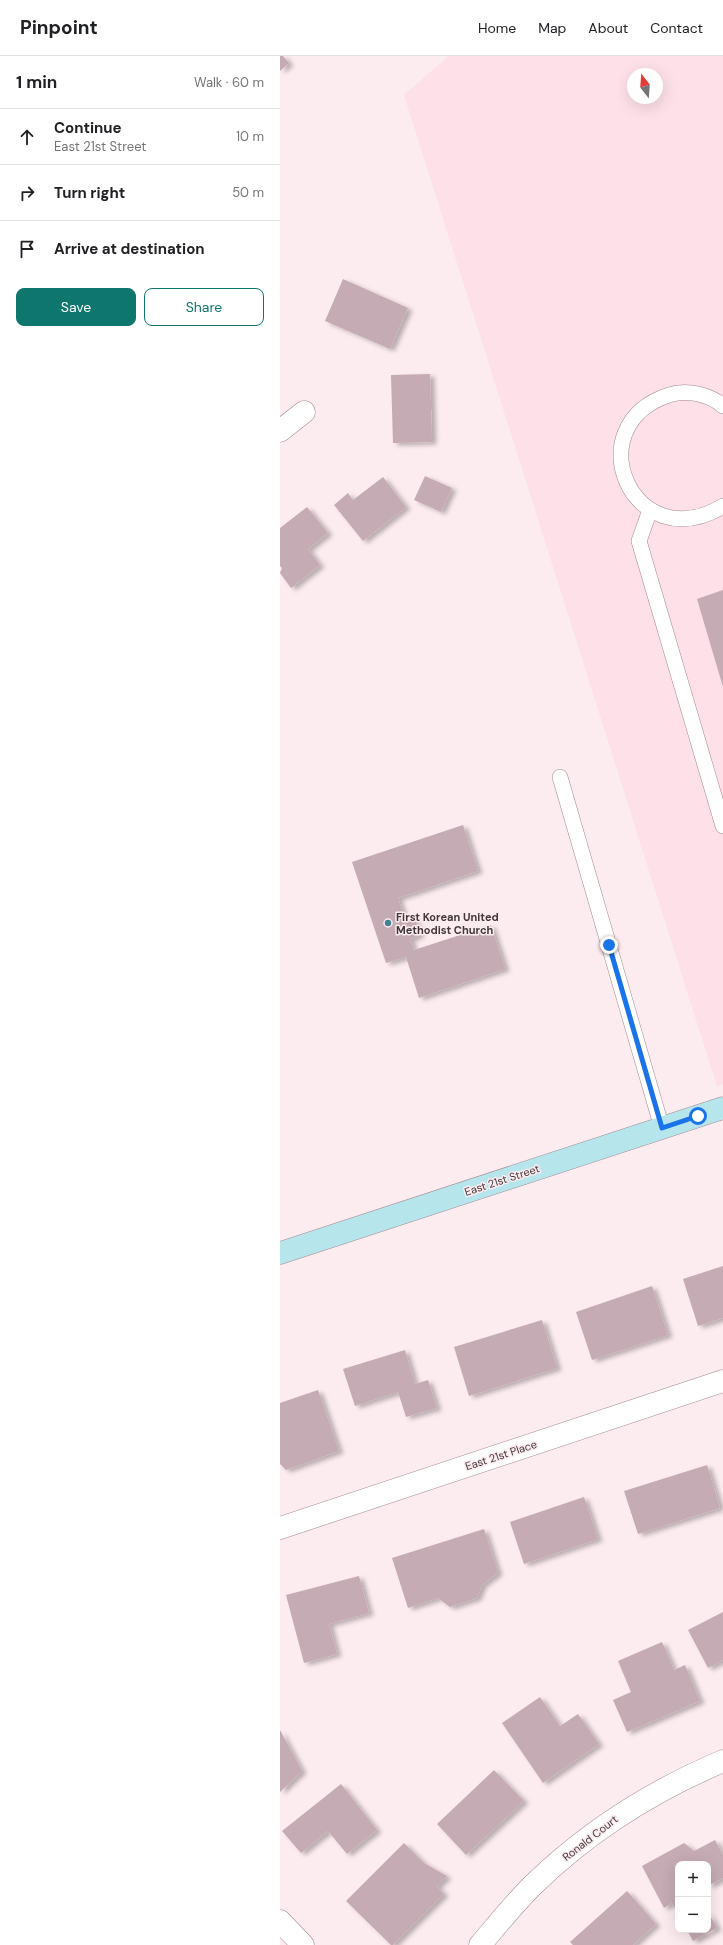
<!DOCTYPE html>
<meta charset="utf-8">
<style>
:root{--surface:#fff;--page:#f6f6f6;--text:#202124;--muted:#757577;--line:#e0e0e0;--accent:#0f766e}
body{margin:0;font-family:"DM Sans",sans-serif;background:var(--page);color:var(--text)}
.controls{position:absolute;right:12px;bottom:12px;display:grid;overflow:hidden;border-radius:8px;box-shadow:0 4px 16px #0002}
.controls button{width:36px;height:36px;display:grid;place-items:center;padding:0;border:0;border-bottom:1px solid var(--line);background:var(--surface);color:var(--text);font:20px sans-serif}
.compass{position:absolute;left:347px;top:12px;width:36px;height:36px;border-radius:50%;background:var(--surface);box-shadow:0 4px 16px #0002;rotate:343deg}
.stop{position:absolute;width:12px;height:12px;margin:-9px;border:3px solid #1a73e8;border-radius:50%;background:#fff}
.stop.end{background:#1a73e8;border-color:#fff;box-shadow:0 1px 4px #0008}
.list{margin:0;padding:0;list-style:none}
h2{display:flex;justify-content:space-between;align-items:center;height:52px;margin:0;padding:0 16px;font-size:17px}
h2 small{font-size:13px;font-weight:400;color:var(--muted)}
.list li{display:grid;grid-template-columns:26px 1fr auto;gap:12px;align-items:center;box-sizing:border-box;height:56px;padding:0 16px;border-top:1px solid var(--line)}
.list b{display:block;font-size:15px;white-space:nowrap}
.list p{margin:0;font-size:13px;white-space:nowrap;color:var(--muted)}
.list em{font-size:13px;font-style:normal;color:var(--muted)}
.actions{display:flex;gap:8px;padding:12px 16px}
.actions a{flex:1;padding:9px 0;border:1px solid var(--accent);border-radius:8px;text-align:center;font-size:14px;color:var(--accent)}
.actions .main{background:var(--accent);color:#fff}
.icon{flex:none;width:22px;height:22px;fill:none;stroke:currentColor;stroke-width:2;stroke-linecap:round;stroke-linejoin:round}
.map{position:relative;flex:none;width:443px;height:1889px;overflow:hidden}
header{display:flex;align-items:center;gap:24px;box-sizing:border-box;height:56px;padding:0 20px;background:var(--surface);border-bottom:1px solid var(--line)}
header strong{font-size:19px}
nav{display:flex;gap:22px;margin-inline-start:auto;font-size:14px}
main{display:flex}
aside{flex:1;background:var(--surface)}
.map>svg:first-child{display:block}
.built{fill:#fde0e8;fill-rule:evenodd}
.building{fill:#c5abb3;filter:url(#shadow)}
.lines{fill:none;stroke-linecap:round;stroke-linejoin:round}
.service-casing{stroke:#a28990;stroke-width:16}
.minor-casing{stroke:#a28990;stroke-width:23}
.secondary-casing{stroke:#a28990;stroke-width:23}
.service{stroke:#fff;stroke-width:15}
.minor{stroke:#fff;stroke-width:22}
.secondary{stroke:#b7e5ec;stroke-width:22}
.route{stroke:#1a73e8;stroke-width:5}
.poi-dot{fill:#408492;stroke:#fcebef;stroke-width:1.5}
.labels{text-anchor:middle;stroke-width:3;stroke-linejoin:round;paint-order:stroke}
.poi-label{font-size:11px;font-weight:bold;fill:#41373a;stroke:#fcebef;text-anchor:start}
.street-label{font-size:11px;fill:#41373a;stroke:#fcebef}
</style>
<header>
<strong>Pinpoint</strong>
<nav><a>Home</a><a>Map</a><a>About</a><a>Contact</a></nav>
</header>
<main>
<aside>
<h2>1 min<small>Walk · 60 m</small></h2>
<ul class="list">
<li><svg class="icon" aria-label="ahead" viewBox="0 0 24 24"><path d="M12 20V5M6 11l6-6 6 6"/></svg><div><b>Continue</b><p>East 21st Street</p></div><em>10 m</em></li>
<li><svg class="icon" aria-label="right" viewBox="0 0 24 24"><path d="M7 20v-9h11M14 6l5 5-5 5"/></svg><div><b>Turn right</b></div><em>50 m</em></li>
<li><svg class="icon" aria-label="arrive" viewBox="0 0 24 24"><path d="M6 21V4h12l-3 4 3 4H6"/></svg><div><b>Arrive at destination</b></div></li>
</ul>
<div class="actions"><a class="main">Save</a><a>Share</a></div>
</aside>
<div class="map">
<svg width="443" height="1889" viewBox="0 0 443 1889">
<defs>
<filter id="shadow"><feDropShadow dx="4.5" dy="2.5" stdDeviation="2" flood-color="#0004"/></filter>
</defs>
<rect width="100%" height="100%" fill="#fcebef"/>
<!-- built -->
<path class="built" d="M169,0H443V1028L437,1030L124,39ZM353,18H377V42H353Z"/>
<!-- building -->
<path class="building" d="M0,0H3L9,7L0,15Z
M63,223L128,252L110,293L45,265Z
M150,318L152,386L113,387L111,319Z
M145,420L172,432L161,456L134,444Z
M103,421L126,451L83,485L54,449L68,437L73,444Z
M27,451L48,477L28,493L40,509L11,532L0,517L2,512L0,510V472Z
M443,534V631L417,543Z
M183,769L198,815L118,842L125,864L134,861L140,879L130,883L134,894L211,869L225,913L139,942L126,901L106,907L72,806Z
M443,1210V1262L418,1270L403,1223Z
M372,1230L388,1279L312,1304L296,1256Z
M262,1264L277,1312L189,1340L174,1291Z
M125,1294L135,1328L148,1324L157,1352L126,1361L118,1336L75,1350L63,1313Z
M38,1334L59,1395L6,1414L0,1408V1347Z
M427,1409L440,1452L358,1478L344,1435Z
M304,1441L318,1483L244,1508L230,1466Z
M204,1473L218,1517L202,1529L197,1542L170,1551L158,1542L128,1552L112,1502Z
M79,1520L89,1557L49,1568L57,1598L24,1607L6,1539Z
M443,1556V1604L428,1612L408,1574Z
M382,1586L394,1614L405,1609L420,1645L347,1676L333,1644L351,1636L338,1605Z
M260,1641L280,1670L298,1658L319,1688L263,1727L222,1667Z
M0,1674L22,1715L0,1736Z
M214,1714L244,1745L186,1799L157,1768Z
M61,1728L97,1774L67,1798L48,1775L21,1797L2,1775Z
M435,1784L443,1799V1822L428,1830V1808H398V1857L392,1847L384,1852L362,1810L404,1787L414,1795Z
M124,1787L144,1807L167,1820L157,1830L164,1838L113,1889H111L66,1845Z
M347,1835L376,1868L353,1889H293L290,1886Z
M428,1856L437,1872L413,1885L407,1874H428Z"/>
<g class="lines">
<!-- service casing -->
<g class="service-casing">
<path id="service" d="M443,350C429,338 406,333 389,339C295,370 353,504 443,450
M370,454L359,485L443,770
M280,721L382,1072"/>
</g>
<!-- minor casing -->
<g class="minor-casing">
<path id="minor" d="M0,375L24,356
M0,1472L443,1325
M0,1865L23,1889
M200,1889C217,1869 233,1849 252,1830C307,1776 372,1735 443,1705"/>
</g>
<!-- secondary casing -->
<g class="secondary-casing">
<path id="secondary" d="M0,1197L443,1052"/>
</g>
<!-- service -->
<use href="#service" class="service"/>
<!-- minor -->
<use href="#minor" class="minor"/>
<!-- secondary -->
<use href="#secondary" class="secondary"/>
</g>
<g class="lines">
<!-- route -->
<path class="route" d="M329,889L382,1072L418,1060"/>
</g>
<!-- markers -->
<circle class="poi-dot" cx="108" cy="867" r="4"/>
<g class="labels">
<!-- poi labels -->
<g class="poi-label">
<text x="116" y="865">First Korean United<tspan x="116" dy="13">Methodist Church</tspan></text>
</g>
<!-- street labels -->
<g class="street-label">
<text transform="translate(222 1124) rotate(-18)" y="4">East 21st Street</text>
<text transform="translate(221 1399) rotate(-18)" y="4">East 21st Place</text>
<text transform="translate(310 1782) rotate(-38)" y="4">Ronald Court</text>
</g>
</g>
</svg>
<div class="controls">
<button>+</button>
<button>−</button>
</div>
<svg class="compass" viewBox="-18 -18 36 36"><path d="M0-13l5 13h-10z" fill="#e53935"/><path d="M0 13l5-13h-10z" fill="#757577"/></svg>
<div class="stop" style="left:418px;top:1060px"></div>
<div class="stop end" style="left:329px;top:889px"></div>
</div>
</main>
